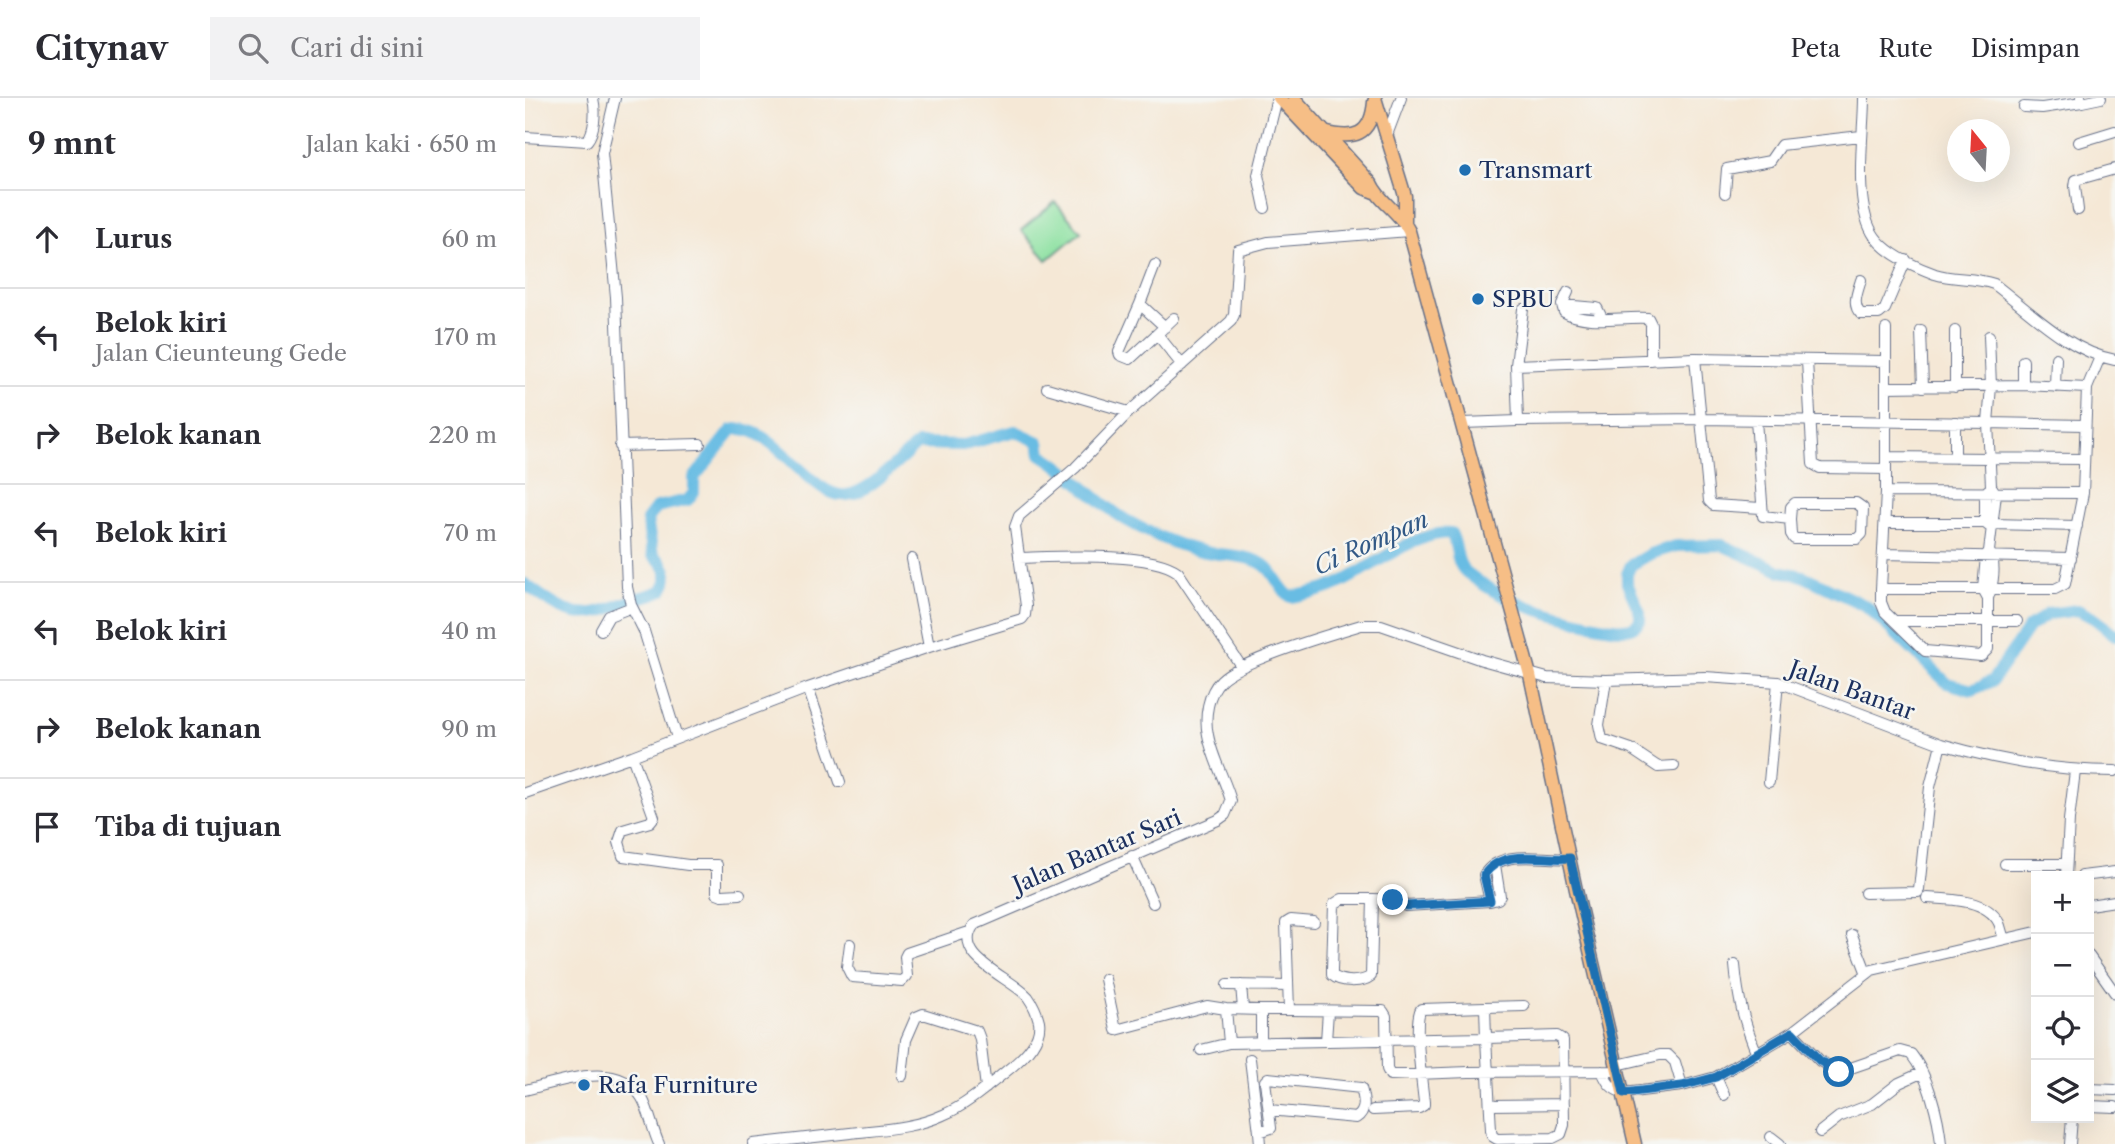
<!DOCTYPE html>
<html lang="id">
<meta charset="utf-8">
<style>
:root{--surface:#fff;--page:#f2f2f3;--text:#2b2b33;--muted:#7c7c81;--line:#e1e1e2}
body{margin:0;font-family:"Libre Caslon Text",serif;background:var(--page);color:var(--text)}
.controls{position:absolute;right:21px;bottom:21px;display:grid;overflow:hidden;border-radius:0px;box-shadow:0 7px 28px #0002}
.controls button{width:63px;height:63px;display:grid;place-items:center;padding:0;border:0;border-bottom:2px solid var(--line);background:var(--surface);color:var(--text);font:35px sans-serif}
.compass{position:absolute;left:1422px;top:21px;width:63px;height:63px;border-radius:50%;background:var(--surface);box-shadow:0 7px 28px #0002;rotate:342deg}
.stop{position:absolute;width:21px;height:21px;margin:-16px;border:5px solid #1f6fb2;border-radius:50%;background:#fff}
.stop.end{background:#1f6fb2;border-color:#fff;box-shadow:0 2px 7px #0008}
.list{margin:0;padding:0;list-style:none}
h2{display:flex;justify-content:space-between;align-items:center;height:91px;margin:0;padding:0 28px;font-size:30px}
h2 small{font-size:23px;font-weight:400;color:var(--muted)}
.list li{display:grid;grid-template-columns:46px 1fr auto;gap:21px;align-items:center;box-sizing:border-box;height:98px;padding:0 28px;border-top:2px solid var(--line)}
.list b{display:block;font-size:26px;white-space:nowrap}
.list p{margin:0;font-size:23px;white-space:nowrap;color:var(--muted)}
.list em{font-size:23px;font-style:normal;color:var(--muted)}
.icon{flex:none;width:38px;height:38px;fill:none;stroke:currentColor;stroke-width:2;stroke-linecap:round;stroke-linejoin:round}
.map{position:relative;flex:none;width:1590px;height:1046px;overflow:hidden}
header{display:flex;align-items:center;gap:42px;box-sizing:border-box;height:98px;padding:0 35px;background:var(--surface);border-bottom:2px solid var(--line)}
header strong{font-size:33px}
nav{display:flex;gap:38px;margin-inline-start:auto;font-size:24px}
.search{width:490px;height:63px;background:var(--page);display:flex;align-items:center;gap:18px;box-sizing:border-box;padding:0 24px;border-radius:0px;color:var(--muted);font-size:26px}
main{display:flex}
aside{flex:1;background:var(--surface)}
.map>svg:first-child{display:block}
.green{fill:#8ee1a2;stroke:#548880;stroke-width:2}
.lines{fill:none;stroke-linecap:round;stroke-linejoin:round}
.river{stroke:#67bce3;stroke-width:12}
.minor-casing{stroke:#677088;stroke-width:12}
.major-casing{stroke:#677088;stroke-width:15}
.minor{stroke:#fff;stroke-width:10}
.major{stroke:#f6be86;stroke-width:12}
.route{stroke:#1f6fb2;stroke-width:9}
.poi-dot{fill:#1f6fb2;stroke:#f6f6f2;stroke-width:2.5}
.labels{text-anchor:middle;stroke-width:5;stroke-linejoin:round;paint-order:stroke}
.poi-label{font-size:23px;fill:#1b2f5e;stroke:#f6f6f2;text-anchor:start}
.street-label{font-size:23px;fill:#1b2f5e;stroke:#f6f6f2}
.water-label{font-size:24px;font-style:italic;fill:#325986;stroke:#f6f6f2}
</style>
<header>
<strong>Citynav</strong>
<div class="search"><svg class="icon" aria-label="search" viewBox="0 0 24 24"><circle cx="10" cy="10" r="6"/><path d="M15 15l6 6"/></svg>Cari di sini</div>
<nav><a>Peta</a><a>Rute</a><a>Disimpan</a></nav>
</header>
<main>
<aside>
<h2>9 mnt<small>Jalan kaki · 650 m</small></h2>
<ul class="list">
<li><svg class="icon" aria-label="ahead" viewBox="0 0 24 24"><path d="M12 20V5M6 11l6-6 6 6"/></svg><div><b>Lurus</b></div><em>60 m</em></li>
<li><svg class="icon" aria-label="left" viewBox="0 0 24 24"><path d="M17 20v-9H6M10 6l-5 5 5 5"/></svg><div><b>Belok kiri</b><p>Jalan Cieunteung Gede</p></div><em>170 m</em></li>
<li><svg class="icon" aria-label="right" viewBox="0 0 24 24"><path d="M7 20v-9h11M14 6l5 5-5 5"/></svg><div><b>Belok kanan</b></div><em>220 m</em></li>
<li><svg class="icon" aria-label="left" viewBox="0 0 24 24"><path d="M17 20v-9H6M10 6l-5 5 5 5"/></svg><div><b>Belok kiri</b></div><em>70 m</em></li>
<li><svg class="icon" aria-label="left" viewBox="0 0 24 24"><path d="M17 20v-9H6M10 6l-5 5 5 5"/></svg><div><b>Belok kiri</b></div><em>40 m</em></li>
<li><svg class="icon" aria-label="right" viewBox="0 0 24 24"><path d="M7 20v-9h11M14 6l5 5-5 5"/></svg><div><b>Belok kanan</b></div><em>90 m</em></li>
<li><svg class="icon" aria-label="arrive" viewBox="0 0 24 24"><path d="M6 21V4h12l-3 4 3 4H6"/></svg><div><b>Tiba di tujuan</b></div></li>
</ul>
</aside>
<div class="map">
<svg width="1590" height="1046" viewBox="0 0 1590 1046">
<rect width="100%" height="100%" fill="#f6f6f2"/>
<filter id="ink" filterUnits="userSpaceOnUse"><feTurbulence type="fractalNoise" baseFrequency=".0143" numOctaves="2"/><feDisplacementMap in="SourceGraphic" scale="14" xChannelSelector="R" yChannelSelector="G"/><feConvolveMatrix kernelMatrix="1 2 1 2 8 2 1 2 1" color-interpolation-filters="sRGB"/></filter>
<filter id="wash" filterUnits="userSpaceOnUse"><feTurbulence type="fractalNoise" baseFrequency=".00686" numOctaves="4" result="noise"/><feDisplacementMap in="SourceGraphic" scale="28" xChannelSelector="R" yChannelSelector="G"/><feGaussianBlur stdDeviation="1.57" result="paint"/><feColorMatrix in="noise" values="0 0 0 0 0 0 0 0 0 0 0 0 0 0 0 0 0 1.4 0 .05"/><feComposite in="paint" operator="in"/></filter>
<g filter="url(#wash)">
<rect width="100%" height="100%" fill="#f5e8d6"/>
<!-- green -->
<path class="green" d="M530,104L556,134L522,162L496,132Z"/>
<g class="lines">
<!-- river -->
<path class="river" d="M0,486C44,519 54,524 105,503C116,498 127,498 137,492L141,484V473L137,465L128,457L122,422L132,409L163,402L169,394V380L207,332C246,321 287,403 322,397C345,394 375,361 393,346L439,347L490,333L514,344L516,356C547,374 570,403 601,422C626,436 653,449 681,454C699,458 716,456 734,464C750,471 752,490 766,499C782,496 798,493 813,486C847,470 888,434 926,435C933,447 930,465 941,474C957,487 978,499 997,506C1016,514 1090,535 1106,530C1108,529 1113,525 1115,523V515L1102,485V476L1106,467L1125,456L1151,448L1197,447L1255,473L1278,478L1341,508L1422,585L1447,592L1467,583L1504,529L1523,516L1553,512L1570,521L1590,537"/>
</g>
</g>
<g filter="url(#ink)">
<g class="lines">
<!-- minor casing -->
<g class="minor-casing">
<path id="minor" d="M90,0L77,55L91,199L102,489L106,507L119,533L152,640
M1339,0C1339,38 1327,107 1350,139C1362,156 1391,169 1410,176C1429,182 1449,179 1469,186C1506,214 1543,253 1590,262
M1556,0L1557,4L1576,0
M1499,9L1517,10L1557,4
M862,37L876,0
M0,39L62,43C70,33 71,13 68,0
M1554,44L1590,33
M1200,95L1202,71L1245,63L1256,47L1336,38
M740,110L733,77L752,0
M1553,112L1550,88L1551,82L1590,71
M630,167L615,206L640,229
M1336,182C1333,193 1326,207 1336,216H1354L1360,211L1381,162
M1043,194L1037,207L1039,214C1062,227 1097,218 1123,220L1126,226V262
M615,206L594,254L595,257L605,261L632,236
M1037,207L1072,210L1077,220
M998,211L991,267L993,323L1176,321L1463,325L1466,288L1464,238
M649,220L632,236L657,267
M1396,233L1398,289
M1430,233V289
M1170,260L1361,263
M1282,263L1288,366L1295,370L1361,371
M1498,263V287
M991,267L1170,260L1184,403L1188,407L1236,410
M1361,289L1498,287L1562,290
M1530,289L1531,260
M522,290L604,314
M1231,322L1238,418L1265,421L1266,436L1269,441H1332L1337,436L1338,410L1331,405H1270L1266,409L1265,421
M938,325L993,323
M95,348L175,346
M1361,359L1559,361
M1430,360V324
M1463,392L1460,395V425L1465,429
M1361,394V231
M1558,395L1361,394L1356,491H1530L1540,486L1558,395L1562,290L1575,259
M1360,425H1460
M1469,426L1552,428
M1359,456L1546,460
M494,460C530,459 626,453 653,474L716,568
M387,461L404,549
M1356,491V504L1360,514L1400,553L1456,558L1463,551V500L1458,491L1461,458L1464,453
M1463,500C1468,487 1472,465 1464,453L1471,396L1466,388L1463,325L1559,327
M1370,523H1492
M76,532L84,518L107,509
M1081,582L1074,627L1077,641L1106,651L1133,669L1149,668
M283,590L315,684
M107,658L129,719L125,724L98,732L94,744L98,758L163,767H192V795L197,797L215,796
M1244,684L1253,584
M0,695L107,658L283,590L404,549L497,521L500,517L501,508L490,429L494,418L550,370L604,314L706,223L709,217L713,152L743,144L884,133
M607,758L628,805
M1480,766H1541
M1541,778L1544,722L1550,673
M1557,778L1590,774
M1340,795L1393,794L1394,791L1405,689L1416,646
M1402,800C1425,801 1462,801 1474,825C1476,830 1477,836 1479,841
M848,801H817L809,806L807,872V877C816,885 837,885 846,878L848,801L871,802L881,808L965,803L959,777C977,749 1017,763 1045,760
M965,803L973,801L975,798L970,767
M1564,807L1590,803
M789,824L766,822L761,825L764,912L858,913L861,918L862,971L865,977L944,974L1093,973
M1327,837L1342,876
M325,846L322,869L327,879L377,883L382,878L380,859L382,855L444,834
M1564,858L1590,895
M1210,867C1213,902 1219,924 1232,956
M580,881L591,932L682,908L701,911L736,912
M702,887L763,888
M716,887L718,911
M960,909L999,908
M701,911L704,945L961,940L966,1032L967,1038L972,1041L1028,1040L1036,1036L1039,1027L1038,942L1032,938L961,940L960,909L896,911C888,924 897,985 899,1004V1007L894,1010L848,1012
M1267,934L1295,963L1314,974L1375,953L1386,956C1403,977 1414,1020 1416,1046
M736,943V912H764
M801,943L803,913
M676,952L704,945
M725,961L734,1034
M1092,967L1135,957H1143L1150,964L1157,988
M1077,973C1082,985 1086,991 1099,995L1157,988L1191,979L1267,934L1347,872L1511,834
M377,978L381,942L391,919L398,916L452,933L455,941L461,990
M1191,979L1199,997
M1564,991L1590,992
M0,992C35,984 93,960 117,1000C125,1014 127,1031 134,1046
M965,1007L1039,1006
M1564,1008L1590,1009
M1295,1034L1314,1019L1347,1006L1374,985L1396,975
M1246,1039L1255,1046
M228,1046C263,1042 299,1038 334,1034C363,1031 392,1029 418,1017C442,1007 464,987 484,971C498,960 517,942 514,923C512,915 508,906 503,899C486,879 425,859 449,827L693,722L700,717L706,703C700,681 687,660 683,637C679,619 683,595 696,582C716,562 806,536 836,527H856L957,562L1022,580L1081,582L1180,579L1253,584L1416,646C1472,662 1532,673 1590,673
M735,1046L734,1034L746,1030L740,983L743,980L836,990C839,1001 842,1013 831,1020L744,1012
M1545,1046L1547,1020"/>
</g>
<!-- major casing -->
<g class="major-casing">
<path id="major" d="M754,0L839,90L849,94
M769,0L846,85C854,104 875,114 884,133L1005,577L1051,792L1110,1046
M850,0L880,98V124
M799,34C829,42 846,38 849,4"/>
</g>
<!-- minor -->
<use href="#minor" class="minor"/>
<!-- major -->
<use href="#major" class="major"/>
</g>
</g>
<g class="lines" filter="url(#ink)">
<!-- route -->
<path class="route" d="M868,802L881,808L965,803L959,777C978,749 1017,763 1045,760L1099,995L1157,988L1191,979L1267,934L1295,963L1314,974"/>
</g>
<!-- markers -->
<g class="poi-dot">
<circle cx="940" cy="72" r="7"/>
<circle cx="953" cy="201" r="7"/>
<circle cx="59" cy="987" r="7"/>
</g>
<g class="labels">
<!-- poi labels -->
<g class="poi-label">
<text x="954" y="80">Transmart</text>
<text x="967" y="209">SPBU</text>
<text x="73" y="995">Rafa Furniture</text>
</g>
<!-- street labels -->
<g class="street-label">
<text transform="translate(1327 592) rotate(20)" y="8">Jalan Bantar</text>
<text transform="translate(572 753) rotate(-23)" y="8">Jalan Bantar Sari</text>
</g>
<!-- water labels -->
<g class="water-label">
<text transform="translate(846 445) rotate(-24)" y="8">Ci Rompan</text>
</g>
</g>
</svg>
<div class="controls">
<button>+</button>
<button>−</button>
<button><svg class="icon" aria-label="locate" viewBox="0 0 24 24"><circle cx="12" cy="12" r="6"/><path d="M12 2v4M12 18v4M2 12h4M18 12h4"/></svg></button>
<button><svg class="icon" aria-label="layers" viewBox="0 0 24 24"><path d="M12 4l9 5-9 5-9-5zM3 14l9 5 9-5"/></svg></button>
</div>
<svg class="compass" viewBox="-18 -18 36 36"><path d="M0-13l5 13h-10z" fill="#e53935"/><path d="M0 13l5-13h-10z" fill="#7c7c81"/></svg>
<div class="stop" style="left:1314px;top:974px"></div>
<div class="stop end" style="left:868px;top:802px"></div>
</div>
</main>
